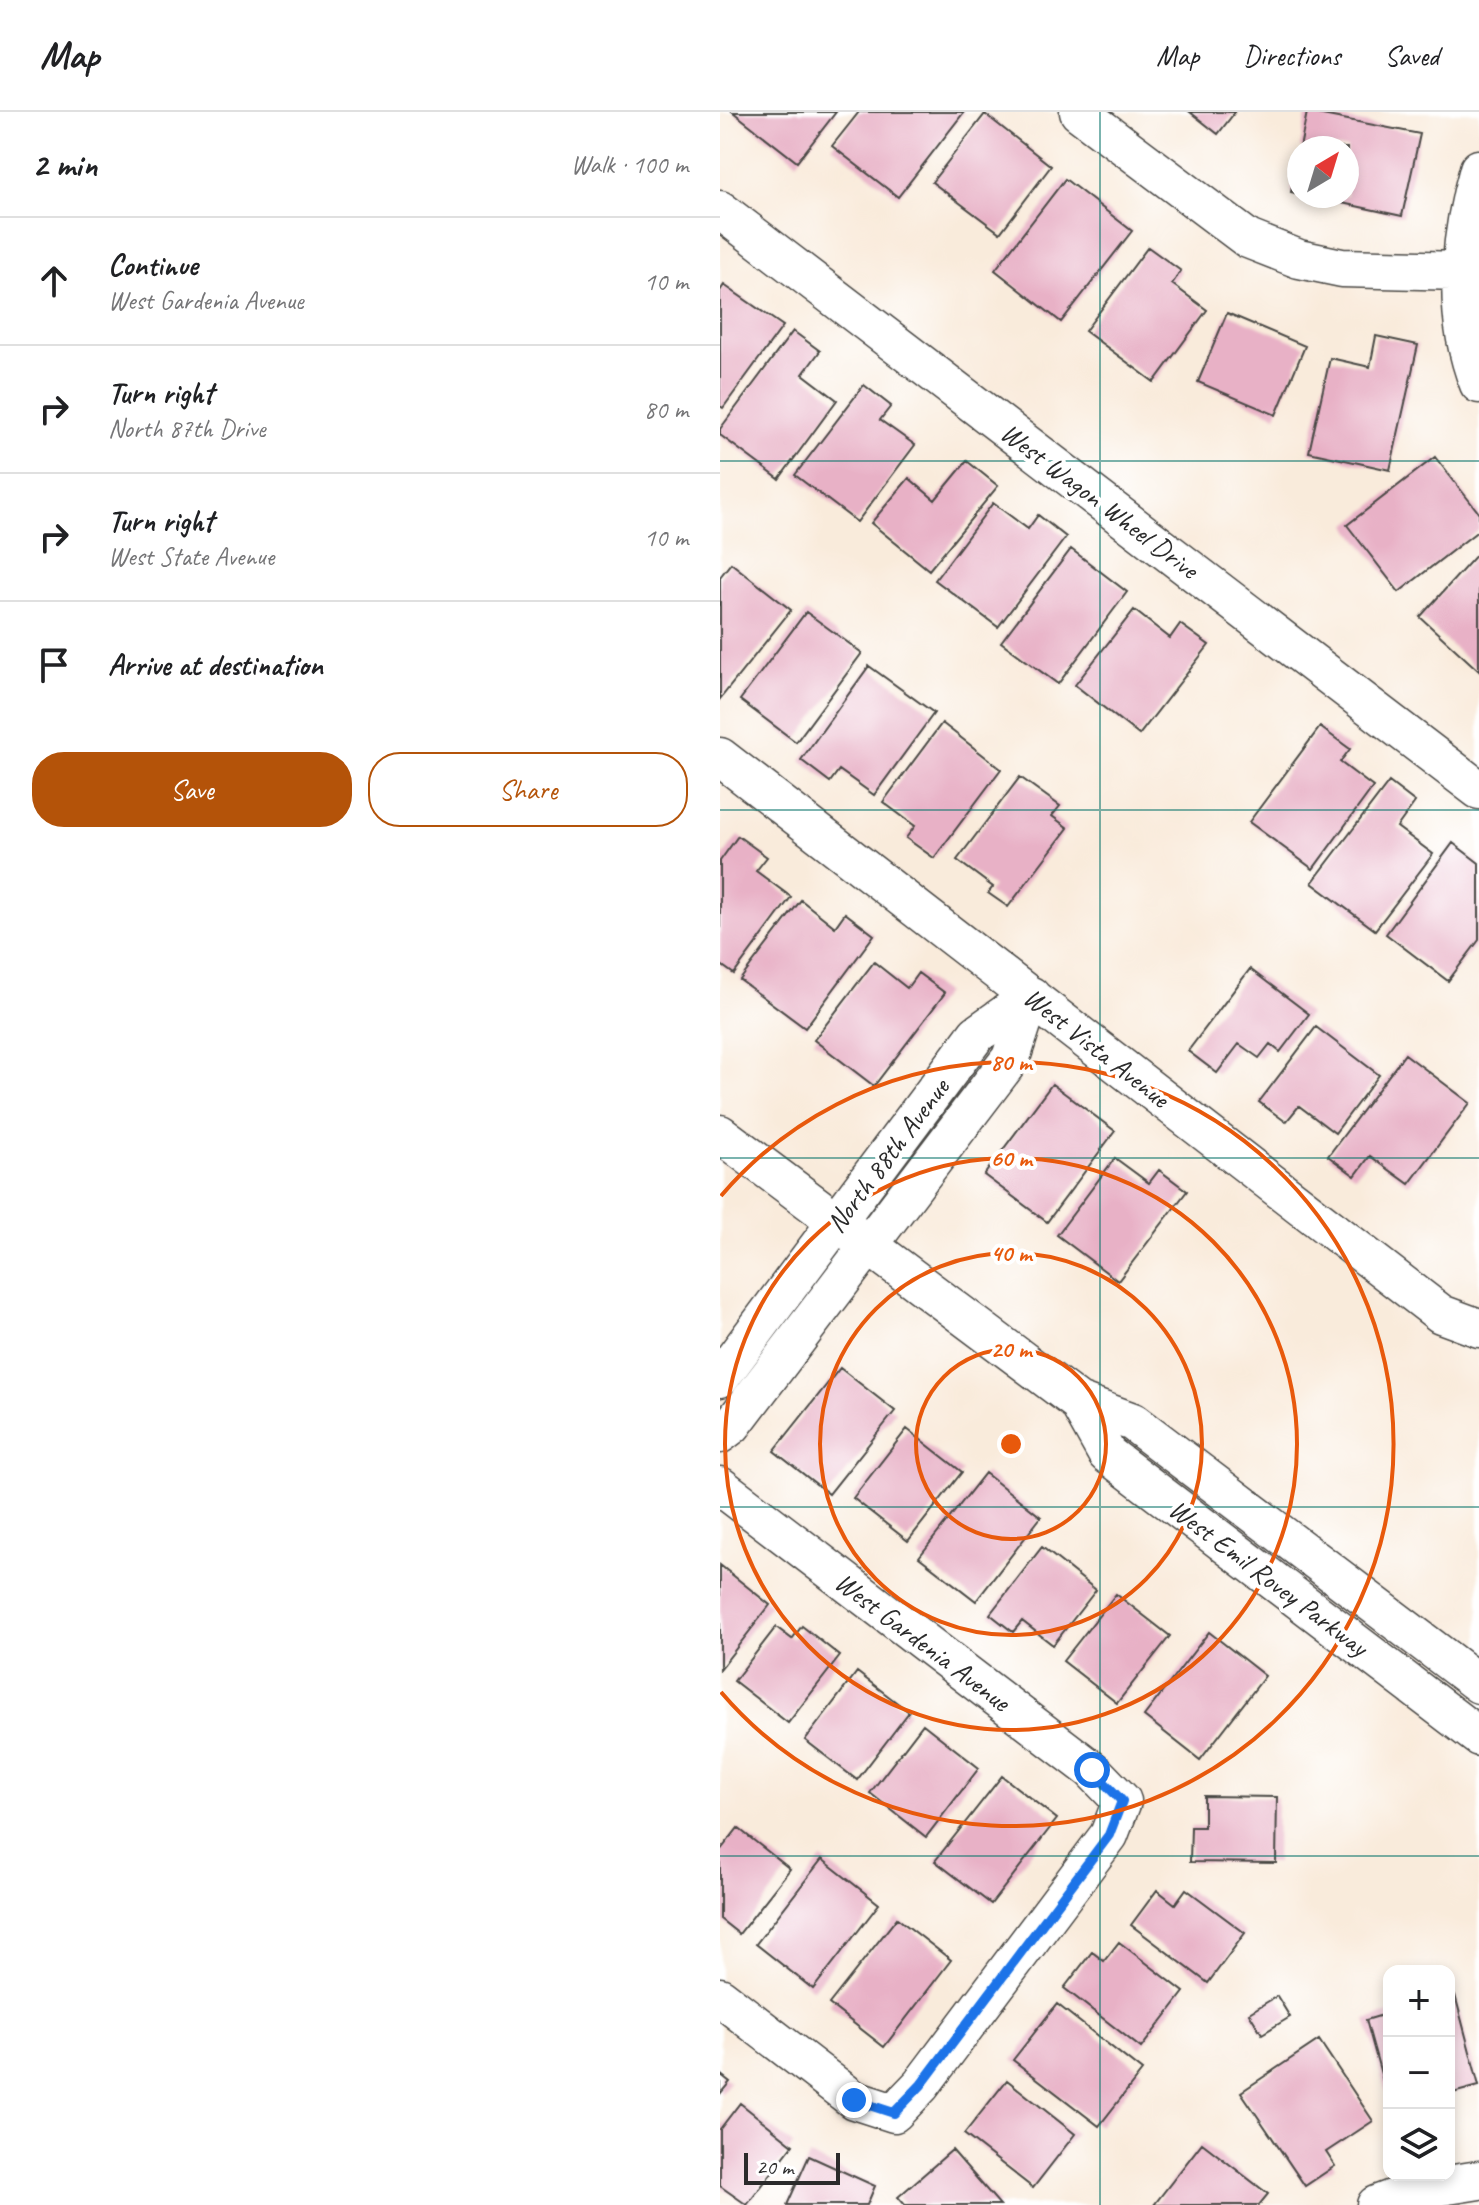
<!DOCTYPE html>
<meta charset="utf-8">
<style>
:root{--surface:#fff;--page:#f6f6f6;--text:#202124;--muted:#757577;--line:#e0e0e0;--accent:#b45309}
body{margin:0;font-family:Caveat,sans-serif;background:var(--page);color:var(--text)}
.controls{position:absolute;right:24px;bottom:24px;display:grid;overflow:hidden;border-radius:16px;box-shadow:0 4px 12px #0003}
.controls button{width:72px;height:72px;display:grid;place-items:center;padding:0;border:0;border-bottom:2px solid var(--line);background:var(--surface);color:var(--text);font:40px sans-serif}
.compass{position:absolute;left:567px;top:24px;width:72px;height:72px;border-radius:50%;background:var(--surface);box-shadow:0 4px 12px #0003;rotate:38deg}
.scale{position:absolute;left:24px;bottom:20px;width:96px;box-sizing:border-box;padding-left:8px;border:4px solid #2b2b2b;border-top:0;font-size:22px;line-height:28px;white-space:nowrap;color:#2b2b2b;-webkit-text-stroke:6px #fff;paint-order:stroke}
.stop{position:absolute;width:24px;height:24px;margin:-18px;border:6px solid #1a73e8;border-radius:50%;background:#fff}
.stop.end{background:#1a73e8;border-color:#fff;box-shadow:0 2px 8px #0008}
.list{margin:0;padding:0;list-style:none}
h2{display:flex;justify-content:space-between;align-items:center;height:104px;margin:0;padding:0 32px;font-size:34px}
h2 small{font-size:26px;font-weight:400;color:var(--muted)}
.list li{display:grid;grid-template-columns:52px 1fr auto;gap:24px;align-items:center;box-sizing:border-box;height:128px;padding:0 32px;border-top:2px solid var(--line)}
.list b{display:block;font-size:30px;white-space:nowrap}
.list p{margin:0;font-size:26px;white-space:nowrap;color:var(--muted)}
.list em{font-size:26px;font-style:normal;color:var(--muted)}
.actions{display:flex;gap:16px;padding:24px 32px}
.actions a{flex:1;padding:18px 0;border:2px solid var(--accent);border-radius:32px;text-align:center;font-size:28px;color:var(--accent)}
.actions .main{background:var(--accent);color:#fff}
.icon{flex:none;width:44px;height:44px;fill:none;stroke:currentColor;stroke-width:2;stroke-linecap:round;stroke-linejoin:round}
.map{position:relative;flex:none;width:759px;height:2093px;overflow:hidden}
header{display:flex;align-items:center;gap:48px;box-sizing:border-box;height:112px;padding:0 40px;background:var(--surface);border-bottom:2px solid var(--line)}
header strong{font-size:38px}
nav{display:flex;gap:44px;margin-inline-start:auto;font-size:28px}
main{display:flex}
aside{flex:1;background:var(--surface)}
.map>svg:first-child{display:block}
.building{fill:#e8b1c6}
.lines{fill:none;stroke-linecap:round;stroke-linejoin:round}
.minor-casing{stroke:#4a4845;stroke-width:41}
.minor{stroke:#fff;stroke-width:38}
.route{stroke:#1a73e8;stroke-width:10}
.grid{fill:none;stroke:#0f766e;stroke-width:2;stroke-opacity:0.55}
.ring{fill:none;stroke:#e8590c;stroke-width:4}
.labels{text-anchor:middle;stroke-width:8;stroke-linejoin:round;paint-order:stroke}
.street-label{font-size:28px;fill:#2b2b2b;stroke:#fff}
.centre{fill:#e8590c;stroke:#fff;stroke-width:4}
.ring-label{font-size:24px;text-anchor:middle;font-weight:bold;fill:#e8590c;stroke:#fff;stroke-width:8;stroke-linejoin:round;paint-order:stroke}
</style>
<header>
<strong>Map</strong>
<nav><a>Map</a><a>Directions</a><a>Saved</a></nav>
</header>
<main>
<aside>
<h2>2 min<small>Walk · 100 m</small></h2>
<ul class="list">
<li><svg class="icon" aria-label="ahead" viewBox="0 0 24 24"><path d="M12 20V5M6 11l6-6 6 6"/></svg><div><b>Continue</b><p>West Gardenia Avenue</p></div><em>10 m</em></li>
<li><svg class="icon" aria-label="right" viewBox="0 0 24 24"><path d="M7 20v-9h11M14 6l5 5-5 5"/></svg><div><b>Turn right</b><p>North 87th Drive</p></div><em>80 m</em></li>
<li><svg class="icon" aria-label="right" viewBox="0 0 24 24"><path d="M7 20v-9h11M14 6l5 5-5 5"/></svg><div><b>Turn right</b><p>West State Avenue</p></div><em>10 m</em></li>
<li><svg class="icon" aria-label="arrive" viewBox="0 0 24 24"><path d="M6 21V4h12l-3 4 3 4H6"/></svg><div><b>Arrive at destination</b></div></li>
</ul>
<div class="actions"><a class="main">Save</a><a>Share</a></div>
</aside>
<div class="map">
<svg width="759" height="2093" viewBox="0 0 759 2093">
<rect width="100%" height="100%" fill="#fff"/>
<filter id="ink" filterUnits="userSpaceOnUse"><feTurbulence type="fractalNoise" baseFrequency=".0125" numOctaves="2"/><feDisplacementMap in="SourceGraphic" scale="16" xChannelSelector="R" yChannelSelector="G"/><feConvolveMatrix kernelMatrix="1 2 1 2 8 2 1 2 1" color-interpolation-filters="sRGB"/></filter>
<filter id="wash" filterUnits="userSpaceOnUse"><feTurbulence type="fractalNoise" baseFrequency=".006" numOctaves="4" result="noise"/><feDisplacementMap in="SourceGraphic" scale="32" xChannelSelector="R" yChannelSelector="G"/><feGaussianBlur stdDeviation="1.8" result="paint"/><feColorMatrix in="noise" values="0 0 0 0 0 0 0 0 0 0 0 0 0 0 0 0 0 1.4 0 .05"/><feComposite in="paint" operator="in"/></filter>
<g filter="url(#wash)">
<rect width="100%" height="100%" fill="#f9ebdb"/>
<g id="blocks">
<!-- building -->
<path class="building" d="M13,0H116L77,50Z
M139,0H244L178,85L112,34Z
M470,0H515L498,22Z
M587,0L700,22L682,104L594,85L627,84V36H580Z
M265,2L331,54L280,121L212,70Z
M578,47H579V82L571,80Z
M345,67L412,119L341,210L275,158Z
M428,135L461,159L452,172L487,198L434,270L365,219Z
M4,173L63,214L3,296L0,294V179Z
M507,201L585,234L556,303L478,270Z
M73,219L100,239L83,262L117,288L59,367L0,323V317Z
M656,224L698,233L670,358L589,340L610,246L650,255Z
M144,273L171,294L160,308L195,333L137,410L75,363Z
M715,345L759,401V418L679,480L627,413Z
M247,349L278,374L209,458L151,411L189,366L215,388Z
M273,391L308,417L318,403L346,425L278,515L215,468Z
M351,437L407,480L338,572L281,530Z
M759,440V559L700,505Z
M11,451L71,498L0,587V465Z
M414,498L450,526L460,512L489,533L419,623L355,573Z
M86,500L142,541L76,630L20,588Z
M149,554L214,601L154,683L119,658L110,670L81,648Z
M222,611L281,657L214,746L186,726L195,714L163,690Z
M600,615L630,637L620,650L653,675L593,757L529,710Z
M300,665L340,694L332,704L348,716L288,795L268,781L273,775L237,748Z
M669,670L695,690L677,715L713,742L655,818L592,771Z
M18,724L47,745L36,759L71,785L14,862L0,852V749Z
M733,731L759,751V828L728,869L666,822Z
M81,788L115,815L125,801L154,823L85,916L20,868Z
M154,850L187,876L198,861L225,881L154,974L94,928Z
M530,857L589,902L560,940L550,932L539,946L519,932L497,961L468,939Z
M596,915L659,963L615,1021L579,994L566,1010L539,990Z
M685,942L750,991L689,1072L650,1044L635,1064L608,1044Z
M332,972L395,1019L327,1110L264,1063Z
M395,1046L429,1071L439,1058L467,1079L398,1169L337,1123Z
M120,1256L175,1299L109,1382L54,1339Z
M187,1317L242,1360L188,1429L133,1386Z
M265,1361L321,1405L256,1489L199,1445Z
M322,1435L376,1478L333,1533L302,1509L293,1520L270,1502Z
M0,1453L50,1493L0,1557Z
M396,1482L450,1524L397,1591L343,1549Z
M82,1514L120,1544L68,1611L14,1569L56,1515L72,1527Z
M489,1520L545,1564L480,1648L424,1604Z
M137,1560L189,1600L137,1668L85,1628Z
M203,1612L259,1656L206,1725L150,1681Z
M282,1664L337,1707L271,1792L215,1749Z
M484,1684L557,1685L556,1751L470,1750L471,1715H484Z
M18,1716L70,1757L19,1822L0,1807V1739Z
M102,1747L159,1792L93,1877L36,1832Z
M466,1777L525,1821L488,1871L411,1813L437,1778L455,1792Z
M177,1806L231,1848L164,1935L109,1892Z
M399,1830L464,1880L421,1936L344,1876L372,1840L384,1849Z
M735,1883L759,1974L729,1982V1885Z
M557,1884L570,1905L542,1922L529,1901Z
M337,1892L422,1959L379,2014L293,1948Z
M669,1901V1987H668L646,1908Z
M599,1928L653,2009L606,2040L615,2054L585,2074L521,1980Z
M0,1962L10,1970L0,1982Z
M287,1968L355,2022L313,2076L244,2022Z
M20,1991L73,2033L27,2093L0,2074V2017Z
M482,2031L548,2082L539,2093H434Z
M232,2038L280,2093H185L178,2085Z
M89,2044L155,2074L147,2093H67Z"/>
</g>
</g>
<g filter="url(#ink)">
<use href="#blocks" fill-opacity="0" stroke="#4a4845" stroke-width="2"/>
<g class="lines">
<!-- minor casing -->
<g class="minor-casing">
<path id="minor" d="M359,0L528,127L579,147L622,156L741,159
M759,57C739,125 732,205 759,272
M0,98L759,678
M0,645L721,1202L759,1216
M0,1022L358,1290L413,1310L759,1572
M0,1266L257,922L311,884
M358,1290L387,1342L759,1625
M0,1322L12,1313L291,946L311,884
M0,1374L372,1658L402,1689L389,1723L201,1973L174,2001L134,1988L0,1885
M656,2093L696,2078L759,2068"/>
</g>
<!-- minor -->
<use href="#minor" class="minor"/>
</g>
</g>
<g class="lines" filter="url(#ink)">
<!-- route -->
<path class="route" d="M134,1988L174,2001L201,1973L389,1723L402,1689L372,1658"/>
</g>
<!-- grid -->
<path class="grid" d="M380,0V2093M0,349H759M0,698H759M0,1046H759M0,1395H759M0,1744H759"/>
<!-- distance rings -->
<g class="ring">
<circle cx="291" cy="1332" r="95"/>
<circle cx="291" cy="1332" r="191"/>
<circle cx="291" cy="1332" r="286"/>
<path d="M1 1084A382 382 0 1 1 1 1580"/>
</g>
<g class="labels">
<!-- street labels -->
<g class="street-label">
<text transform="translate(380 388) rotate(37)" y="10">West Wagon Wheel Drive</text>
<text transform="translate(377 935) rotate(38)" y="10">West Vista Avenue</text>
<text transform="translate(167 1043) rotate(-53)" y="10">North 88th Avenue</text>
<text transform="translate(549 1465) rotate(37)" y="10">West Emil Rovey Parkway</text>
<text transform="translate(203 1529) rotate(37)" y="10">West Gardenia Avenue</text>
</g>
</g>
<circle cx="291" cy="1332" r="12" class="centre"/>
<g class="ring-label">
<text x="291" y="958">80 m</text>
<text x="291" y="1054">60 m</text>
<text x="291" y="1149">40 m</text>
<text x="291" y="1245">20 m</text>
</g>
</svg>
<div class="controls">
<button>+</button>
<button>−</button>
<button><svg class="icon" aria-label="layers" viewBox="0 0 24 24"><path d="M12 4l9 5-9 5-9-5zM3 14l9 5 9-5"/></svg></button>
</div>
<svg class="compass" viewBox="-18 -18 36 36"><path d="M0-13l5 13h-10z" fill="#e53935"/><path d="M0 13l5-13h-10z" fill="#757577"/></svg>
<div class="scale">20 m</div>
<div class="stop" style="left:372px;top:1658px"></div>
<div class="stop end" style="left:134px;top:1988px"></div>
</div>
</main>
